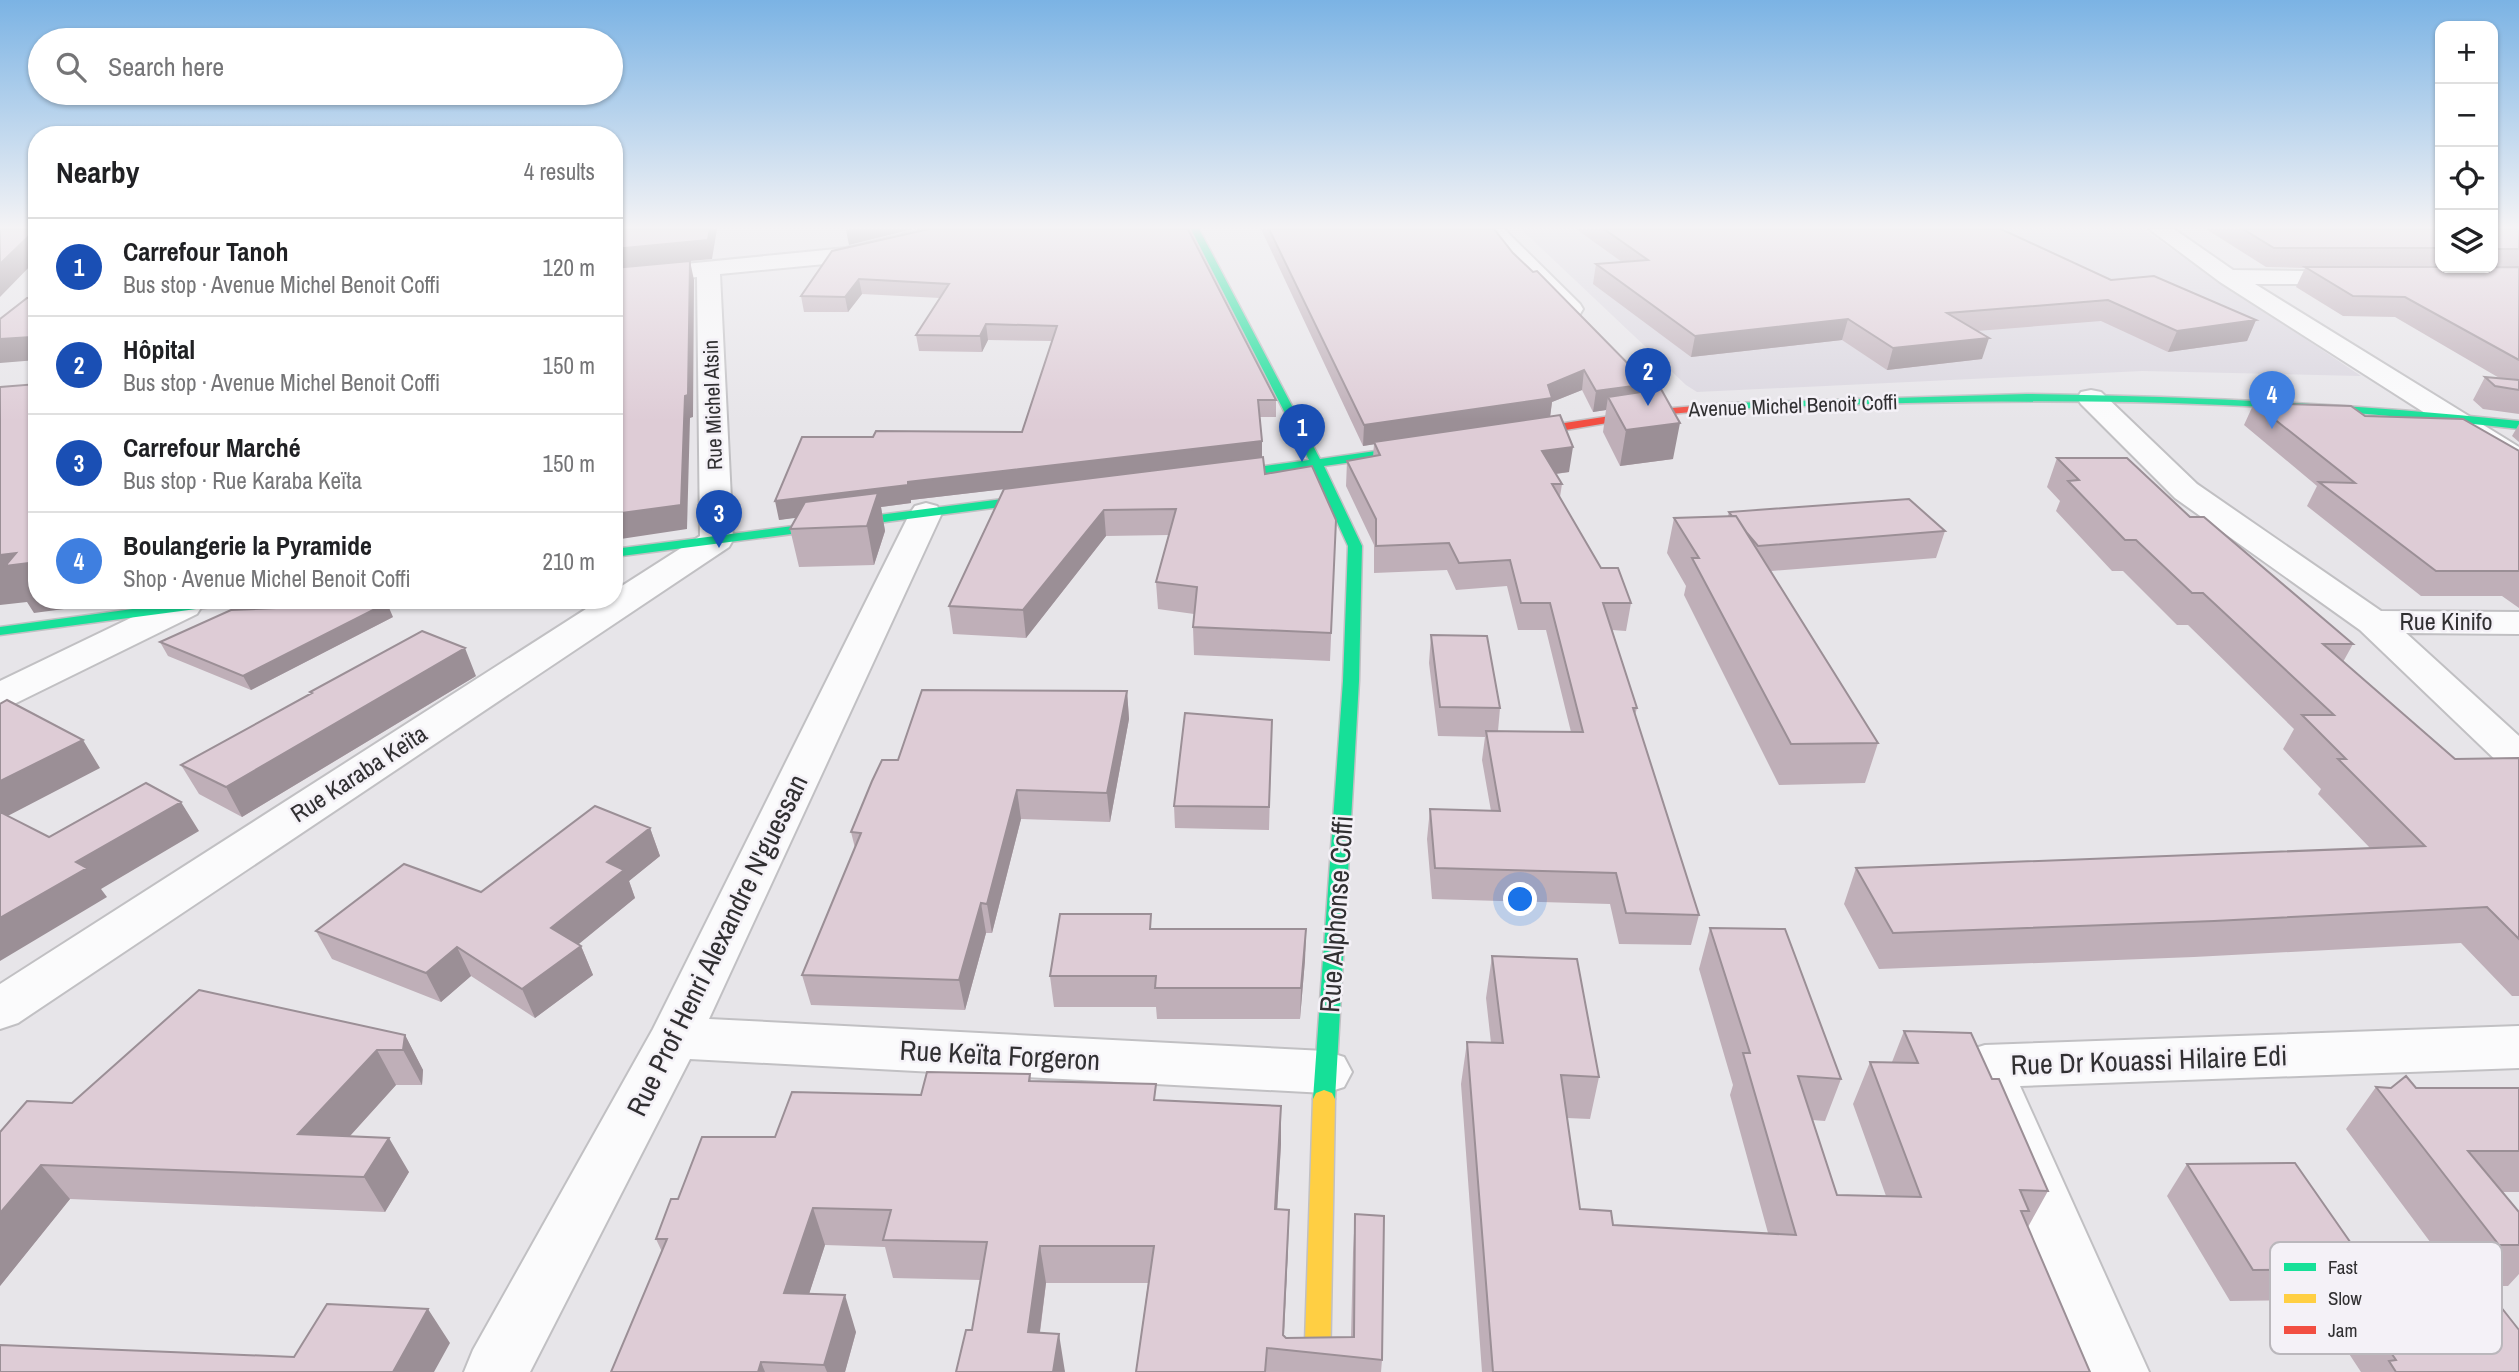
<!DOCTYPE html>
<meta charset="utf-8">
<style>
:root{--surface:#fff;--page:#f6f6f6;--text:#202124;--muted:#757577;--line:#e0e0e0;--accent:#716f72}
body{margin:0;font-family:"Archivo Narrow",sans-serif;background:var(--page);color:var(--text)}
.controls{position:absolute;right:21px;top:21px;display:grid;overflow:hidden;border-radius:14px;box-shadow:0 2px 5px #0004}
.controls button{width:63px;height:63px;display:grid;place-items:center;padding:0;border:0;border-bottom:2px solid var(--line);background:var(--surface);color:var(--text);font:35px sans-serif}
.you{position:absolute;left:1521px;top:900px;width:24px;height:24px;margin:-18px;border:5px solid #fff;border-radius:50%;background:#1a73e8;box-shadow:0 0 0 10px #1a73e833}
.badge{display:grid;place-items:center;width:46px;height:46px;border-radius:50%;background:var(--accent);color:#fff;font-size:23px;font-weight:700}
.pin{position:absolute;translate:-50% -58px;filter:drop-shadow(0 2px 4px #0008)}
.pin::after{content:'';position:absolute;top:37px;width:24px;height:21px;background:inherit;clip-path:polygon(0 0,100% 0,50% 100%)}
.list{margin:0;padding:0;list-style:none}
h2{display:flex;justify-content:space-between;align-items:center;height:91px;margin:0;padding:0 28px;font-size:30px}
h2 small{font-size:23px;font-weight:400;color:var(--muted)}
.list li{display:grid;grid-template-columns:46px 1fr auto;gap:21px;align-items:center;box-sizing:border-box;height:98px;padding:0 28px;border-top:2px solid var(--line)}
.list b{display:block;font-size:26px;white-space:nowrap}
.list p{margin:0;font-size:23px;white-space:nowrap;color:var(--muted)}
.list em{font-size:23px;font-style:normal;color:var(--muted)}
.icon{flex:none;width:38px;height:38px;fill:none;stroke:currentColor;stroke-width:2;stroke-linecap:round;stroke-linejoin:round}
.map{position:relative;flex:none;width:2519px;height:1372px;overflow:hidden}
.search{position:absolute;background:var(--surface);box-shadow:0 2px 5px #0004;left:28px;top:28px;width:595px;height:77px;display:flex;align-items:center;gap:18px;box-sizing:border-box;padding:0 24px;border-radius:38px;color:var(--muted);font-size:26px}
.panel{position:absolute;background:var(--surface);box-shadow:0 2px 5px #0004;left:28px;top:126px;width:595px;height:483px;border-radius:28px}
.map>svg:first-child{display:block}
.built{fill:#dad6df}
.lines{fill:none;stroke-linecap:round;stroke-linejoin:round}
.street-casing{stroke:#c1c0c3;stroke-width:4}
.fast-casing{stroke:#c1c0c3;stroke-width:3}
.slow-casing{stroke:#c1c0c3;stroke-width:3}
.jam-casing{stroke:#c1c0c3;stroke-width:3}
.street{fill:#fbfbfc;fill-rule:evenodd}
.fast{fill:#16e098;fill-rule:evenodd}
.slow{fill:#ffcf43;fill-rule:evenodd}
.jam{fill:#f24e42;fill-rule:evenodd}
.wall{fill:#bfafb8}
.shaded-wall{fill:#9b8f96}
.building{fill:#deccd6;stroke:#9b8f96;stroke-width:2}
.labels{text-anchor:middle;stroke-width:5;stroke-linejoin:round;paint-order:stroke}
.far-street-label{font-size:21px;fill:#313032;stroke:#f4f1f7}
.street-label{font-size:24px;fill:#313032;stroke:#f4f1f7}
.near-street-label{font-size:28px;fill:#313032;stroke:#f4f1f7}
.key{fill:#f4f1f7;stroke:#bab7bc;stroke-width:2}
.key-label{font-size:19px;fill:#313032}
</style>
<div class="map">
<svg width="2519" height="1372" viewBox="0 0 2519 1372">
<rect width="100%" height="100%" fill="#e7e5e9"/>
<!-- built -->
<path class="built" d="M1521,229H2142L2361,376L2142,371L1697,392L1686,385Z"/>
<g class="lines">
<!-- street casing -->
<g class="street-casing">
<path id="street" d="M925,229H963L960,234L846,262L720,274L733,540L729,547L18,1023L0,1029V984L600,600H614V591L700,536L697,277L614,285V271L846,248Z
M1481,229H1504L1580,304L1583,309L1580,314L1571,316L1562,314Z
M2149,229H2174L2233,270L2360,272L2364,277L2360,282L2352,284H2255L2519,447V469L2508,466L2220,282Z
M2091,390L2101,392L2197,484L2381,611L2519,612V634L2406,633L2519,736V772L2504,768L2360,630L2175,498L2081,404L2077,398L2081,392Z
M926,503L937,506L942,513L709,1019L1325,1051L1344,1057L1352,1072L1344,1087L1325,1093L690,1059L530,1372H464L473,1350L653,1029L910,513L915,506Z
M168,600H198L202,606L197,614L14,704L0,708V681Z
M2519,1026V1068L2020,1086L2149,1372H2085L1959,1066L1966,1051L1985,1045Z"/>
</g>
<!-- fast casing -->
<g class="fast-casing">
<path id="fast" d="M1191,229H1199L1320,459L1424,444L1430,448L1424,452L1324,466L1362,546L1359,681L1335,1099L1332,1105L1324,1108L1316,1105L1313,1099L1343,681L1348,546L1312,467L1214,481L1208,477L1214,473L1309,460Z
M2026,394C2191,396 2355,404 2519,421V429C2421,418 2322,409 2223,405C2059,398 1894,402 1730,409L1724,406L1730,403Z
M1050,493L1056,497L1055,500L614,557V549Z
M199,600H241L234,604L0,635V627Z"/>
</g>
<!-- slow casing -->
<g class="slow-casing">
<path id="slow" d="M1324,1090L1332,1093L1335,1099L1330,1372H1304L1313,1099L1316,1093Z"/>
</g>
<!-- jam casing -->
<g class="jam-casing">
<path id="jam" d="M1730,403L1734,404V408L1649,416L1512,439L1506,435L1512,431L1649,410Z"/>
</g>
<!-- street -->
<use href="#street" class="street"/>
<!-- fast -->
<use href="#fast" class="fast"/>
<!-- slow -->
<use href="#slow" class="slow"/>
<!-- jam -->
<use href="#jam" class="jam"/>
</g>
<!-- wall -->
<path class="wall" d="M930,229L1276,400V417H1260L1262,457L1265,474L1336,520L1330,661L1194,655L1193,627L1194,614L1158,609L1156,582L1169,535L1106,536L1026,638L953,634L949,606L1004,489L911,500V503L881,507L885,531L874,565L799,567L790,529L797,517L779,520L873,437L1022,432L1052,341L988,340L982,352L919,351L916,335L940,298L862,294L848,312H804L801,296Z
M1261,229H1494L1513,253L1646,392L1673,459L1620,466L1603,432L1606,410L1593,412L1582,390L1552,402L1550,416L1569,472L1556,474L1562,484L1560,497L1601,568L1631,603L1626,631L1612,630L1637,708L1635,715L1699,915L1691,945L1619,944L1610,904L1432,899L1427,839L1430,809L1491,811L1482,760L1485,737L1438,736L1429,663L1431,635L1500,708L1498,731L1571,732L1546,630H1518L1507,586L1456,590L1447,570L1374,573V545L1346,486L1347,461L1373,457L1374,444L1363,446Z
M1576,229H2001L2111,280L2256,320L2247,341L2168,352L2101,321L1977,331L1982,359L1887,370L1842,340L1691,357L1593,284L1596,264L1622,262Z
M2206,229H2440V268H2493V229H2519V414L2483,409L2473,400L2485,377L2501,379L2395,317L2343,316L2296,287L2305,268L2266,267Z
M2254,403L2365,416L2519,451V608L2502,596H2421L2307,506L2317,486L2244,425Z
M2519,424V442L2512,436Z
M2057,458L2190,517L2353,644L2343,662L2455,759L2519,758V996H2512L2461,943L2194,957L1879,969L1844,904L1856,868L2370,848L2318,794L2321,789L2283,749L2294,729L2188,625H2177L2123,571H2112L2056,511L2060,501L2047,487Z
M1729,512L1945,531L1936,558L1771,571L1878,743L1865,783L1779,785L1684,595L1686,586L1667,553L1674,518L1728,516Z
M393,617L251,690L168,656L160,642Z
M476,676L242,817L199,794L181,765L311,694L310,692Z
M1127,691L1129,719L1110,822L1021,819L992,933H986L965,1010L811,1005L802,975L855,848L851,832L898,760Z
M1272,720L1269,830L1175,828L1174,806Z
M650,828L660,856L629,881L635,898L578,944L581,946L593,975L535,1018L471,976L441,1002L332,959L316,931L481,892Z
M1710,928L1841,1079L1825,1121L1812,1120L1837,1195L1886,1196L1853,1104L1870,1062H1892L1904,1031L1992,1079L2048,1191L2028,1227L2090,1372H1482L1461,1084L1467,1042L1491,1043L1486,998L1492,956L1599,1077L1590,1119L1567,1118L1580,1209L1613,1225L1768,1233L1730,1095L1733,1085L1699,969Z
M1152,929H1306L1305,960L1300,1019H1157L1156,1007H1054L1050,976Z
M405,1035L423,1070L422,1085H396L350,1136L409,1172L385,1212L70,1199L0,1286L27,1101L72,1103Z
M1030,1074L1031,1081L1157,1100L1281,1144L1277,1209L1288,1248L1284,1336L1286,1338L1351,1337L1353,1252L1355,1214L1382,1360L1381,1372H1136L1148,1283H1046L1040,1333L1065,1371L972,1330L981,1280L893,1278L885,1247L825,1245L809,1294L856,1332L845,1372H611L662,1252L656,1239L678,1199L775,1137L921,1095Z
M2376,1087L2519,1088V1192H2502L2519,1212V1274L2508,1286H2485L2519,1372H2361L2317,1305L2320,1300L2230,1301L2167,1196L2187,1164L2369,1269L2363,1276L2454,1274L2346,1129Z"/>
<!-- shaded-wall -->
<path class="shaded-wall" d="M36,229L37,259L0,297V264Z
M710,229H717L712,259L614,268V249Z
M852,229H913L849,245L846,230Z
M690,261L694,280L693,417L690,418L687,529L614,540V514Z
M859,279L862,294L848,312L845,297Z
M1848,319L1842,340L1691,357L1695,336Z
M2256,320L2247,341L2168,352L2177,331Z
M986,324L988,340L982,352L980,336Z
M37,333V360L0,363V339Z
M1989,338L1982,359L1887,370L1893,348Z
M1584,370L1582,390L1552,402L1550,418L1363,446L1364,425L1548,385Z
M1648,384L1644,404L1608,397L1606,410L1593,412L1596,391Z
M1680,423L1673,459L1620,466L1626,430Z
M1262,441V459L911,500V503L881,507L885,531L874,565L867,526L873,508L779,520L775,501L908,482Z
M1573,447L1569,472L1539,476L1542,451Z
M1104,510L1106,536L1026,638L1023,610Z
M16,553L37,562V600H97L94,605L34,613L27,602L0,605V555Z
M387,603L393,617L251,690L243,676Z
M465,648L476,676L242,817L226,787Z
M1127,691L1129,719L1110,822L1107,793Z
M83,740L100,768L0,820V781Z
M1017,790L1021,819L992,933L987,904Z
M181,802L199,831L101,889L107,897L0,961V918L76,862Z
M650,828L660,856L629,881L635,898L563,957L551,928L607,862Z
M981,903L986,933L965,1010L959,980Z
M1306,929L1305,960L1300,1019L1301,988Z
M581,946L593,975L535,1018L522,989Z
M457,947L471,976L441,1002L426,973Z
M405,1035L423,1070L422,1085L403,1050Z
M377,1050L396,1085L320,1169L298,1134Z
M1281,1106V1144L1275,1247V1209Z
M389,1138L409,1172L385,1212L364,1177Z
M41,1165L70,1199L0,1286V1213Z
M813,1208L825,1245L797,1331L784,1293Z
M1289,1210L1288,1248L1283,1350Z
M1040,1246L1046,1283L1035,1369L1028,1332Z
M845,1295L856,1332L845,1372H827L824,1365Z
M428,1309L450,1343L434,1372H393Z
M1059,1334L1065,1372H1053Z
M761,1362L765,1372H758Z"/>
<!-- building -->
<path class="building" d="M0,229H36L0,264Z
M614,229H710L708,240L614,249Z
M929,229H1188L1276,400H1258L1262,441L908,482V485L775,501L802,437H873L876,431L1022,432L1057,326L986,324L980,336L916,335L949,284L859,279L845,297L801,296L832,251Z
M1269,229H1494L1513,253L1533,272L1537,271L1648,384L1596,391L1584,370L1548,385L1552,398L1364,425Z
M1604,229H2001L2111,280L2154,276L2256,320L2177,331L2108,300L1947,313L1989,338L1893,348L1848,319L1695,336L1596,264L1648,260Z
M2243,229H2440V248H2274Z
M2493,229H2519V249H2493Z
M690,261L688,395L685,396L681,505L614,514V268Z
M2305,267H2440V268L2519,267V360L2405,297L2353,296Z
M37,297V333L32,337L0,339V319L27,298Z
M2485,377L2519,380V390L2495,386Z
M37,384V562L5,566L16,553L0,555V387Z
M1661,389L1680,423L1626,430L1608,397Z
M2254,403L2351,406L2365,416L2463,419L2519,451V571H2436L2319,482L2355,483Z
M1560,415L1573,447L1542,451L1562,484H1552L1601,568H1618L1631,603H1603L1637,708H1633L1699,915L1626,913L1616,873L1435,868L1430,809L1500,811L1486,731L1583,732L1550,603H1521L1510,560L1459,563L1449,543L1376,546V519L1347,461L1380,455L1374,442Z
M1263,457L1265,474L1312,466L1336,520L1331,633L1193,627L1197,587L1156,582L1176,509L1104,510L1023,610L949,606L1004,489Z
M2057,458H2127L2190,517H2204L2353,644H2323L2455,759L2519,758V939L2487,907L2214,921L1893,933L1856,868L2425,846L2338,759H2346L2302,715H2334L2203,593H2192L2136,540H2125L2068,481L2079,480Z
M878,493L867,526L790,529L805,502Z
M1909,499L1945,531L1758,546L1747,533L1736,516H1732L1729,512Z
M1736,516L1878,743L1791,744L1692,558H1699L1674,518Z
M387,603L243,676L160,642L231,610Z
M422,631L465,648L226,787L181,765L312,693L310,692Z
M1431,635L1487,636L1500,708L1440,707Z
M922,690L1127,691L1107,793L1017,790L987,904L981,903L959,980L802,975L861,833L851,832L872,781L882,760H898Z
M7,700L83,740L0,781V704Z
M1185,713L1272,720L1269,807L1174,806Z
M146,783L181,802L76,862L87,868L0,918V812L49,837Z
M595,806L650,828L607,862L624,870L551,928L581,946L522,989L457,947L426,973L316,931L404,864L481,892Z
M1060,914H1151L1150,929H1306L1301,988H1155L1156,976H1050Z
M1710,928L1785,929L1841,1079L1798,1076L1837,1195L1921,1197L1870,1062L1918,1063L1904,1031L1971,1033L1992,1079H1999L2048,1191L2020,1190L2029,1211H2021L2090,1372H1493L1467,1042L1503,1043L1492,956L1577,959L1599,1077L1561,1075L1580,1209L1611,1211L1613,1225L1796,1235L1743,1053H1750Z
M199,990L405,1035L403,1050H377L298,1134L389,1138L364,1177L41,1165L0,1213V1132L27,1101L72,1103Z
M927,1072L1030,1074L1029,1081L1156,1084L1154,1100L1281,1106L1275,1209L1289,1210L1283,1335L1286,1338L1354,1337L1355,1214L1384,1216L1382,1360L1267,1348L1265,1372H1136L1154,1246H1040L1028,1332L1059,1334L1053,1372H956L966,1330H972L987,1242L883,1240L891,1210L813,1208L784,1293L845,1295L824,1365L761,1362L758,1372H611L667,1239H656L671,1199H678L702,1137H775L792,1092L921,1095Z
M2406,1076L2416,1088H2519V1151H2468L2519,1212V1245H2499L2376,1087L2391,1088Z
M2295,1163L2369,1269L2253,1270L2187,1164Z
M2475,1274L2519,1330V1372H2396L2389,1361L2396,1360L2339,1277Z
M327,1304L428,1309L393,1372H0V1345L294,1357Z"/>
<!-- sky -->
<linearGradient id="sky" x2="0" y2="1"><stop stop-color="#7bb3e4"/><stop offset="0.54" stop-color="#f4f3f5"/><stop offset="1" stop-color="#f4f3f5" stop-opacity="0"/></linearGradient>
<rect width="2519" height="421" fill="url(#sky)"/>
<g class="labels">
<!-- far-street labels -->
<g class="far-street-label">
<text transform="translate(713 405) rotate(-92)" y="7">Rue Michel Atsin</text>
<text transform="translate(1793 406) rotate(-2)" y="7">Avenue Michel Benoit Coffi</text>
</g>
<!-- street labels -->
<g class="street-label">
<text x="2446" y="630">Rue Kinifo</text>
<text transform="translate(359 774) rotate(-33)" y="8">Rue Karaba Keïta</text>
</g>
<!-- near-street labels -->
<g class="near-street-label">
<text transform="translate(1336 914) rotate(-86)" y="10">Rue Alphonse Coffi</text>
<text transform="translate(717 945) rotate(-64)" y="10">Rue Prof Henri Alexandre N'guessan</text>
<text transform="translate(1000 1055) rotate(3)" y="10">Rue Keïta Forgeron</text>
<text transform="translate(2149 1060) rotate(-2)" y="10">Rue Dr Kouassi Hilaire Edi</text>
</g>
</g>
<!-- legend -->
<rect x="2270" y="1242" width="232" height="112" rx="10" class="key"/>
<rect x="2284" y="1263" width="32" height="8" fill="#16e098"/>
<rect x="2284" y="1294" width="32" height="9" fill="#ffcf43"/>
<rect x="2284" y="1326" width="32" height="8" fill="#f24e42"/>
<g class="key-label">
<text x="2328" y="1274">Fast</text>
<text x="2328" y="1305">Slow</text>
<text x="2328" y="1337">Jam</text>
</g>
</svg>
<div class="controls">
<button>+</button>
<button>−</button>
<button><svg class="icon" aria-label="locate" viewBox="0 0 24 24"><circle cx="12" cy="12" r="6"/><path d="M12 2v4M12 18v4M2 12h4M18 12h4"/></svg></button>
<button><svg class="icon" aria-label="layers" viewBox="0 0 24 24"><path d="M12 4l9 5-9 5-9-5zM3 14l9 5 9-5"/></svg></button>
</div>
<div class="you"></div>
<div class="pin badge" style="left:1302px;top:462px;background:#1a4fb4">1</div>
<div class="pin badge" style="left:1648px;top:406px;background:#1a4fb4">2</div>
<div class="pin badge" style="left:719px;top:548px;background:#1a4fb4">3</div>
<div class="pin badge" style="left:2272px;top:429px;background:#3f7fe0">4</div>
<div class="search"><svg class="icon" aria-label="search" viewBox="0 0 24 24"><circle cx="10" cy="10" r="6"/><path d="M15 15l6 6"/></svg>Search here</div>
<section class="panel">
<h2>Nearby<small>4 results</small></h2>
<ul class="list">
<li><span class="badge" style="background:#1a4fb4">1</span><div><b>Carrefour Tanoh</b><p>Bus stop · Avenue Michel Benoit Coffi</p></div><em>120 m</em></li>
<li><span class="badge" style="background:#1a4fb4">2</span><div><b>Hôpital</b><p>Bus stop · Avenue Michel Benoit Coffi</p></div><em>150 m</em></li>
<li><span class="badge" style="background:#1a4fb4">3</span><div><b>Carrefour Marché</b><p>Bus stop · Rue Karaba Keïta</p></div><em>150 m</em></li>
<li><span class="badge" style="background:#3f7fe0">4</span><div><b>Boulangerie la Pyramide</b><p>Shop · Avenue Michel Benoit Coffi</p></div><em>210 m</em></li>
</ul>
</section>
</div>
